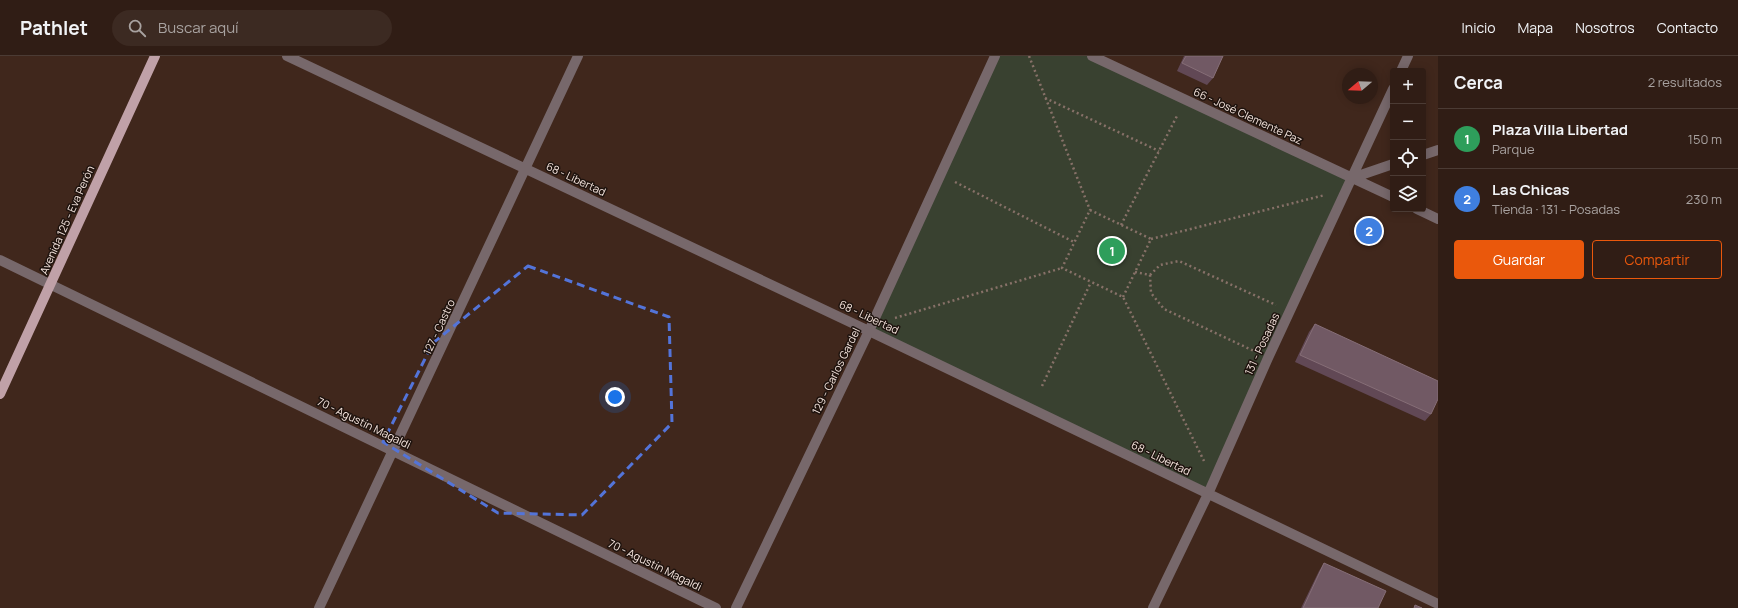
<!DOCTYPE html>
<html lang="es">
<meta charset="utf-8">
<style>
:root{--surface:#301d15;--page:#3c2a22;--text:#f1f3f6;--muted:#a8a2a0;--line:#4b3b34;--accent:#ea580c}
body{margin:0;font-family:Manrope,sans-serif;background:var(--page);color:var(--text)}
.controls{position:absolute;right:12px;top:12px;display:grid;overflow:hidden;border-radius:4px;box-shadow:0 2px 10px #0003}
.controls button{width:36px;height:36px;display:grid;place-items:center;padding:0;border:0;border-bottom:1px solid var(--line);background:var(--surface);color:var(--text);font:20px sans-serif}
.compass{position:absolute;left:1342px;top:12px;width:36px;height:36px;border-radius:50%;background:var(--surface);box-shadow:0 2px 10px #0003;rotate:251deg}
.you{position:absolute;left:615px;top:341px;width:14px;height:14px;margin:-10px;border:3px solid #fff;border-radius:50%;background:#1a73e8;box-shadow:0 0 0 6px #1a73e833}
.badge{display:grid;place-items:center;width:26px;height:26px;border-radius:50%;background:var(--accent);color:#fff;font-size:13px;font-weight:700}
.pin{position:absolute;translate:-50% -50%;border:2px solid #fff;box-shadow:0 1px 4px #0006}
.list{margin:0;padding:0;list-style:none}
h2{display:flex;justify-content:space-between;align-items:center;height:52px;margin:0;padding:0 16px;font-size:17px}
h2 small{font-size:13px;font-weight:400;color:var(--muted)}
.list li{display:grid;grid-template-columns:26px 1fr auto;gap:12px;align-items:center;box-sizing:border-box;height:60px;padding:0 16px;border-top:1px solid var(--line)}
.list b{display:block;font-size:15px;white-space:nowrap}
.list p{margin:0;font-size:13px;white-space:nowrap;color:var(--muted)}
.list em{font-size:13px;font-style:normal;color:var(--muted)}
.actions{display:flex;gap:8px;padding:12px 16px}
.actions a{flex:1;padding:9px 0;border:1px solid var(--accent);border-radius:4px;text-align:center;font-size:14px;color:var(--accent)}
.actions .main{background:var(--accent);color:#fff}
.icon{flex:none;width:22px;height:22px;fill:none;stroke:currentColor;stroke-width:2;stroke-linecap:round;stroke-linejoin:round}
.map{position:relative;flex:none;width:1438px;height:552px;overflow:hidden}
header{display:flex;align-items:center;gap:24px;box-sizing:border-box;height:56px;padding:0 20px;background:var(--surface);border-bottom:1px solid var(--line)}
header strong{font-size:19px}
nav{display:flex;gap:22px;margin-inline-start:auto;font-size:14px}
.search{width:280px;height:36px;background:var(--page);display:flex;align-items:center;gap:10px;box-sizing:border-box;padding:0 14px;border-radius:22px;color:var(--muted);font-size:15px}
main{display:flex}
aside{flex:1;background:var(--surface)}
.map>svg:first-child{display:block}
.green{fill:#394130}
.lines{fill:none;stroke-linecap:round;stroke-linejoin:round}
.path{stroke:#877168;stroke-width:2.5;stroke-dasharray:2 3;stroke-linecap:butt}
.minor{stroke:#77686b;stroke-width:10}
.major{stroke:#c0a1a8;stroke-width:10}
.wall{fill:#614855}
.building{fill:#715964;stroke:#866e77}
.marked{fill:none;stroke:#5374d9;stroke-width:3;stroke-dasharray:8 5;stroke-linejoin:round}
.labels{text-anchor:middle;stroke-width:3;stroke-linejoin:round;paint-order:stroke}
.street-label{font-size:11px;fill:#f5e4dd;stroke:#1e130e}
</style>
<header>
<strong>Pathlet</strong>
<div class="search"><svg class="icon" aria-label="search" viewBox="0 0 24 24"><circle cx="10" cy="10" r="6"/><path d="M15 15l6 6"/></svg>Buscar aquí</div>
<nav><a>Inicio</a><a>Mapa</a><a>Nosotros</a><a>Contacto</a></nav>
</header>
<main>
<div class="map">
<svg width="1438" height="552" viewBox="0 0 1438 552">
<rect width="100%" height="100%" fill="#40271c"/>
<!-- green -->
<path class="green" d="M995,0H1092L1352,122L1208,438L869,275Z"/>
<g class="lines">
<!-- path -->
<path class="path" d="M1029,0L1090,154
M1045,42L1159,95
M955,126L1074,186
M1121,169L1178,58
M1151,183L1325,139
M1135,216L1150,219L1151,237L1164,253L1254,295
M1150,219L1160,209L1179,205L1276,249
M1123,241L1151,183L1090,154L1062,212L1123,241L1204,405
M895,262L1062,212
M1042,330L1091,226"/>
<!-- minor -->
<path class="minor" d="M287,0L869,275L1438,548
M1092,0L1393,141
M1401,15L1408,0
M1423,99L1438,94
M1352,122L1393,108
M1417,153L1438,163
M0,204L716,552
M319,552L578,0
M736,552L869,275L995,0
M1153,552L1208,438L1268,302L1393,33"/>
<!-- major -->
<path class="major" d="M0,338L155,0"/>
</g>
<!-- wall -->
<path class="wall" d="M1184,0H1223L1213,22L1207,29L1177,15Z
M1315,268L1431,358L1425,365L1295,306L1309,276Z
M1324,507L1378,552H1301L1319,515Z"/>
<!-- building -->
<path class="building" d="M1186,0H1223L1213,22L1182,7Z
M1315,268L1438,325V343L1431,358L1300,299Z
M1324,507L1386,535L1378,552H1303Z
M1415,549L1422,552H1414Z"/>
<!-- marked area -->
<path class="marked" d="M528,210L669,261L672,367L582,459L498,457L383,386L433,287Z"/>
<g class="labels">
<!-- street labels -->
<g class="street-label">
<text transform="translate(1248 60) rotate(25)" y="4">66 - José Clemente Paz</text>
<text transform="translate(576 123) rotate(25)" y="4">68 - Libertad</text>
<text transform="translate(67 164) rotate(-66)" y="4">Avenida 125 - Eva Perón</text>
<text transform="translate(869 261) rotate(25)" y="4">68 - Libertad</text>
<text transform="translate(439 271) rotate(-65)" y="4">127 - Castro</text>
<text transform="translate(1262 288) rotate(-65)" y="4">131 - Posadas</text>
<text transform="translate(836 315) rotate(-64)" y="4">129 - Carlos Gardel</text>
<text transform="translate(364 367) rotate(26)" y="4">70 - Agustín Magaldi</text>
<text transform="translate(1161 402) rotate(26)" y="4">68 - Libertad</text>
<text transform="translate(655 509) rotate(26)" y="4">70 - Agustín Magaldi</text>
</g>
</g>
</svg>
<div class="controls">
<button>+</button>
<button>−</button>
<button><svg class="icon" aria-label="locate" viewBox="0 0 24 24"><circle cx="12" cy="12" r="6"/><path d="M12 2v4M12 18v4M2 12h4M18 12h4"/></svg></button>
<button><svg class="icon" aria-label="layers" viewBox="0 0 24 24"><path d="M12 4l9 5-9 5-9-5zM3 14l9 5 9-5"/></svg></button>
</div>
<svg class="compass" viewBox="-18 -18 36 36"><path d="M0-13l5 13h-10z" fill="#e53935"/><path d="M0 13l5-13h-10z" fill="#a8a2a0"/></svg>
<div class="you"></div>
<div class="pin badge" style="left:1112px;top:195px;background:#2e9e5b">1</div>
<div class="pin badge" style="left:1369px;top:175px;background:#3f7fe0">2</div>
</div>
<aside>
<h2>Cerca<small>2 resultados</small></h2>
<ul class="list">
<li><span class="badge" style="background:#2e9e5b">1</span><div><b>Plaza Villa Libertad</b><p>Parque</p></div><em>150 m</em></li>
<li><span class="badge" style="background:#3f7fe0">2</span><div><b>Las Chicas</b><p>Tienda · 131 - Posadas</p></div><em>230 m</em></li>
</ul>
<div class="actions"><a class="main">Guardar</a><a>Compartir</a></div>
</aside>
</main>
